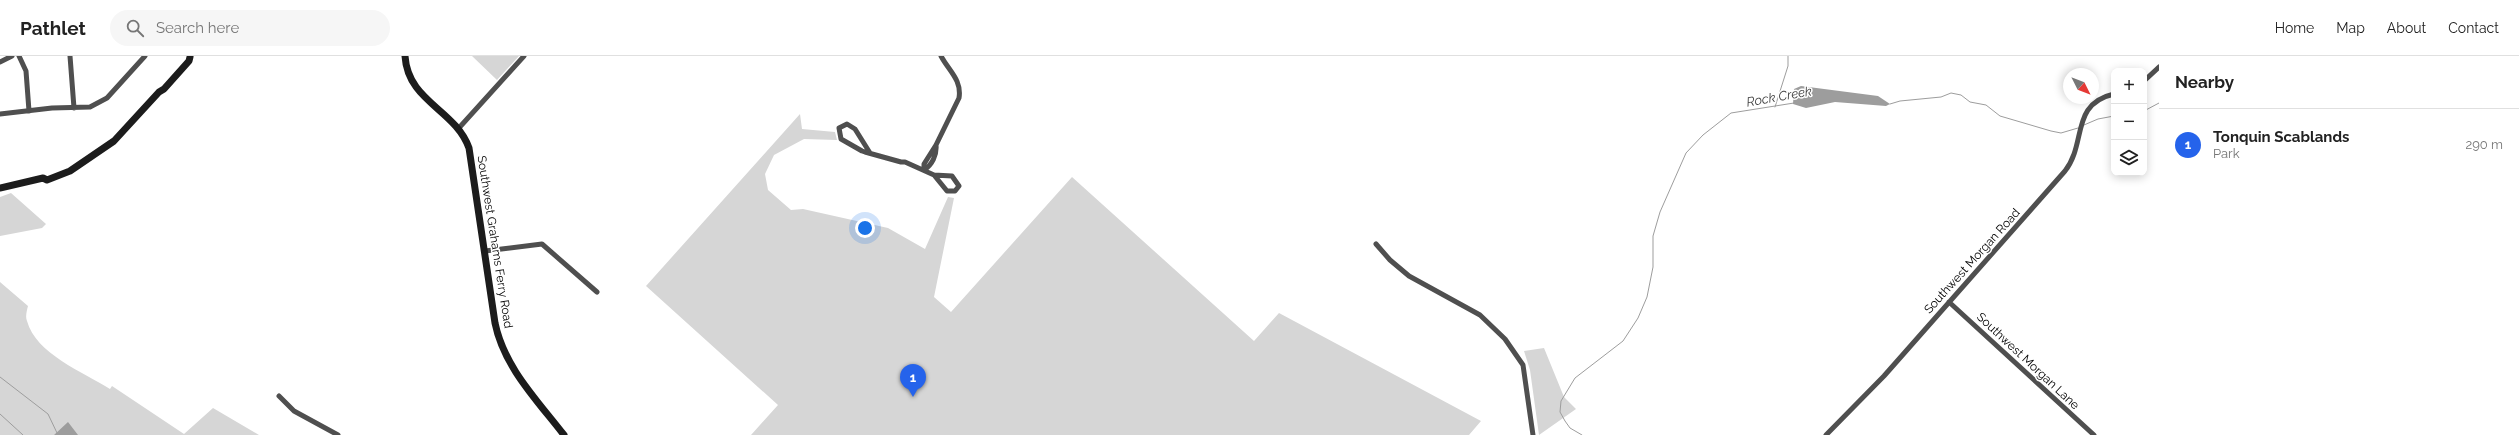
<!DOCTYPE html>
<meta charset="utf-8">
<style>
:root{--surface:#fff;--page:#f6f6f6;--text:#222;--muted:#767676;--line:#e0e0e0;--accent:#2563eb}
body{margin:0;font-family:Raleway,sans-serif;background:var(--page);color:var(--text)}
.controls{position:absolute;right:12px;top:12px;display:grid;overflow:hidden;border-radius:8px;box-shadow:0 2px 10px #0003}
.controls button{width:36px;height:36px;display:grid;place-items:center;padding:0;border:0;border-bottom:1px solid var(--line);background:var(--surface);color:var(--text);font:20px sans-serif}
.compass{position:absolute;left:2063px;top:12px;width:36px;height:36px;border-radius:50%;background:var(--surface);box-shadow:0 2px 10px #0003;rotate:132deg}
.you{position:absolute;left:865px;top:172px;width:14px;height:14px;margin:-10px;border:3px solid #fff;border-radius:50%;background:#1a73e8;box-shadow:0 0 0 6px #1a73e833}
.badge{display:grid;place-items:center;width:26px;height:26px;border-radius:50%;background:var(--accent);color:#fff;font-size:13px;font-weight:700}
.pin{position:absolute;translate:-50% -33px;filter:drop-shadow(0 1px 2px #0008)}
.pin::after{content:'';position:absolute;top:21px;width:14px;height:12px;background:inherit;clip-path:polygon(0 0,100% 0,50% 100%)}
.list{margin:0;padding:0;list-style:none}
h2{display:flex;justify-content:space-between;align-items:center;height:52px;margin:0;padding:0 16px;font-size:17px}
h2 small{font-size:13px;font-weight:400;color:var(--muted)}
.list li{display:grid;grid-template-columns:26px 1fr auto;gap:12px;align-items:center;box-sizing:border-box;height:72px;padding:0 16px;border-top:1px solid var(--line)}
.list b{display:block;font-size:15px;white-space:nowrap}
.list p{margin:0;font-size:13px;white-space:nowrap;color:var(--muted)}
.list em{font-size:13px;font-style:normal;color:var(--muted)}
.icon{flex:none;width:22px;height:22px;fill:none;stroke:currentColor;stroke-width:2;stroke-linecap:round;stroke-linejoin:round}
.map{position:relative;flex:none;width:2159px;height:379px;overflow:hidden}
header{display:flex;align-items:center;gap:24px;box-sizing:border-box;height:56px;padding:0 20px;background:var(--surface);border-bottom:1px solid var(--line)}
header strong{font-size:19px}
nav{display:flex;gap:22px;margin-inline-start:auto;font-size:14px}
.search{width:280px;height:36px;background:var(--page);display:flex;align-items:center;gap:10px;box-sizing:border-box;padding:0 14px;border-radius:22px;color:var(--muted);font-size:15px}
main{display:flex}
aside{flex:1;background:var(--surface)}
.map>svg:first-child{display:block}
.green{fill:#d6d6d6}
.water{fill:#9d9d9d}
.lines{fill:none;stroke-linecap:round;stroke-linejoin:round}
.stream{stroke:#9d9d9d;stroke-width:1}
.street{stroke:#4f4f4f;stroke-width:5}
.secondary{stroke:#1c1c1c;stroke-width:7}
.labels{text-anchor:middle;stroke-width:3;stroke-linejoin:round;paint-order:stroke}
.street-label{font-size:12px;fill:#000;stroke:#fff}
.water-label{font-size:13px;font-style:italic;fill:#3e3e3e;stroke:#fff}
</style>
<header>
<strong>Pathlet</strong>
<div class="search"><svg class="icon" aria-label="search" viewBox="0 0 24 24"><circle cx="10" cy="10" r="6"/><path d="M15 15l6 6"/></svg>Search here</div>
<nav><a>Home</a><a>Map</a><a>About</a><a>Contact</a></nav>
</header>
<main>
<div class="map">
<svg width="2159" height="379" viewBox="0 0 2159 379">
<rect width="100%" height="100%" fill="#fff"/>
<!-- green -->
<path class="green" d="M472,0H519L497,24Z
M800,58L802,73L835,76L837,84L804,83L774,99L765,118L768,134L791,154L803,153L888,172L925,193L948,141L954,142L934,241L951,256L1072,121L1254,285L1279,257L1481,365L1469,379H751L778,349L646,230Z
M11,137L46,168L42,172L0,180V141Z
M0,226L28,250C27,254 25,261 27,265C36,298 83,316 110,333L112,330L184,378L213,352L259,379H0Z
M1544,292L1564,341L1576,353L1539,379L1530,314L1524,295Z"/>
<!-- water -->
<path class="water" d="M1801,30L1878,40L1890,48L1886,50L1835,46L1806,52L1793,48L1794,33Z
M68,366L78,379H54Z"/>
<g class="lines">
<!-- stream -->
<path class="stream" d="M1890,48L1900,45L1941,41L1951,37L1961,39L1970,46L1986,49L2000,60L2051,75L2061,77L2078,72
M1775,51L1788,10V0
M2144,55L2159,47
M2084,69L2098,63L2114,60
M0,321L48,358L58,379
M0,358L23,379
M1582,379L1570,372L1565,365L1560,356L1561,345L1575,322L1623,285L1638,262L1647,241L1653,211V180L1660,156L1686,97L1703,79L1731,57L1794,47"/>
<!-- street -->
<path class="street" d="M19,0L26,15L29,55
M70,0L74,52
M0,6L12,0
M2144,25L2159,11
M0,58L52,52L90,51L107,42L145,0
M458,73L524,0
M870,97L855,73L847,68L839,72L841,83L862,95L865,96L901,106H905L934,119
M924,114V108L936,89L959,42C962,24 949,15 941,0
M924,114C932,109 937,99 936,89
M934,119L952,120L959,130L955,135H947Z
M1376,188L1390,204L1409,220L1480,259L1505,283L1523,309L1533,379
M485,195L542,188L597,236
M1949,246L2094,379
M279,340L294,355L338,379
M1826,379L1884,320L2065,115C2087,87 2070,48 2114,38"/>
<!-- secondary -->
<path class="secondary" d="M405,0C408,46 455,53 469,92L495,267C504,311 537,344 564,379
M0,132L43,122L47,124L70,115L114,85L159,36L164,33L189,5L190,1"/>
</g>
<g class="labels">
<!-- street labels -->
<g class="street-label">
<text transform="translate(495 186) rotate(81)" y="4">Southwest Grahams Ferry Road</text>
<text transform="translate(1972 205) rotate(-48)" y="4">Southwest Morgan Road</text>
<text transform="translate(2028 305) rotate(43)" y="4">Southwest Morgan Lane</text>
</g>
<!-- water labels -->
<g class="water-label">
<text transform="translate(1779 40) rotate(-10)" y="5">Rock Creek</text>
</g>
</g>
</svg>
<div class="controls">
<button>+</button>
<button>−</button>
<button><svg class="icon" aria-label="layers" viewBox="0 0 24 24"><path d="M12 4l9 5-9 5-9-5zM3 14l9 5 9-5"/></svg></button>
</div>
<svg class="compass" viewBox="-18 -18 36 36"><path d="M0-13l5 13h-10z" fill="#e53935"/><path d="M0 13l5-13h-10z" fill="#767676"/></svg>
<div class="you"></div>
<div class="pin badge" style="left:913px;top:341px">1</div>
</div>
<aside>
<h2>Nearby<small></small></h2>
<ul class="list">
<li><span class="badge">1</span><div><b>Tonquin Scablands</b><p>Park</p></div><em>290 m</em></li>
</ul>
</aside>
</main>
